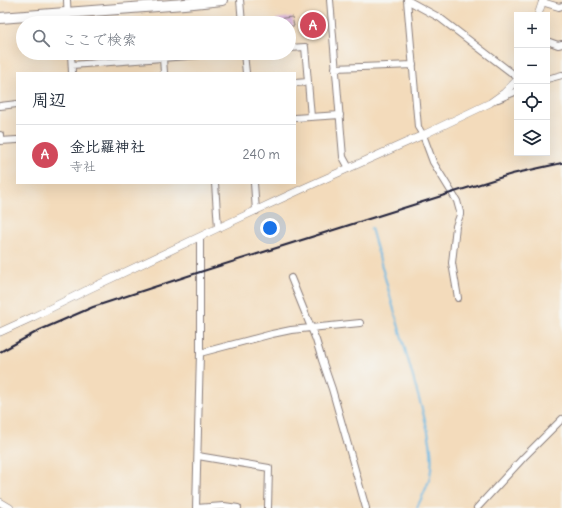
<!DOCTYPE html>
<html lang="ja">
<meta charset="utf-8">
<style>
:root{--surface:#fff;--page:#f6f6f7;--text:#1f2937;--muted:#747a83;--line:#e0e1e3;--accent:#d1495b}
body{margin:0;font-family:Delius,"Klee One",sans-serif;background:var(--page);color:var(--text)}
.controls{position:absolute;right:12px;top:12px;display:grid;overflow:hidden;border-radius:0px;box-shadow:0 4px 16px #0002}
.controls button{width:36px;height:36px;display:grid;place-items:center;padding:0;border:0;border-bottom:1px solid var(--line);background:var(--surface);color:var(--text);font:20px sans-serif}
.you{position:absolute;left:270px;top:228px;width:14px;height:14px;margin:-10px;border:3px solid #fff;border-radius:50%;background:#1a73e8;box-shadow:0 0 0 6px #1a73e833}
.badge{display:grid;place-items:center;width:26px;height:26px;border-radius:50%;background:var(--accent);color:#fff;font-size:13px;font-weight:700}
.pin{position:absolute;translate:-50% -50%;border:2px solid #fff;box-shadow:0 1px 4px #0006}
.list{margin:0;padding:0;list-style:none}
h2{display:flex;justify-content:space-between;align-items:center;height:52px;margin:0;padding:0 16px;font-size:17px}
h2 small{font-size:13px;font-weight:400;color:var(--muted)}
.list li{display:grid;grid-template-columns:26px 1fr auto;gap:12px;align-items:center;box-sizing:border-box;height:60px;padding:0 16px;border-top:1px solid var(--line)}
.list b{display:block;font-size:15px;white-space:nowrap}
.list p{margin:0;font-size:13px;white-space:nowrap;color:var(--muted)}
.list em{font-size:13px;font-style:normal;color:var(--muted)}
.icon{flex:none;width:22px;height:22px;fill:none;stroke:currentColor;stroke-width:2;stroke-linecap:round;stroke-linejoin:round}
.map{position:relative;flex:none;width:562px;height:508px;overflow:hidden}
.search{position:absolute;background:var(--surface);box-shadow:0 4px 16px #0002;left:16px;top:16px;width:280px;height:44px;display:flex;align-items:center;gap:10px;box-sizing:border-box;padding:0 14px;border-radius:22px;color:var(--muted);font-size:15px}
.panel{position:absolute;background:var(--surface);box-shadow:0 4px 16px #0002;left:16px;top:72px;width:280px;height:112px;border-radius:0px}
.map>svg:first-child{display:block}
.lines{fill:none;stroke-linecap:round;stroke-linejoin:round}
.stream{stroke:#66b6e1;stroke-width:2}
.building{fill:#d8b0d9}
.minor-casing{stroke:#8a7e7b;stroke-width:8}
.tertiary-casing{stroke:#8a7e7b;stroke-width:8}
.trunk-casing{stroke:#8a7e7b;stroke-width:12}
.minor{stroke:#fff;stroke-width:6}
.tertiary{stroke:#fff;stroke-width:7}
.trunk{stroke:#fff;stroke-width:10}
.rail{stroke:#22223b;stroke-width:2}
</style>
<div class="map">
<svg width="562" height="508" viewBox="0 0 562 508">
<rect width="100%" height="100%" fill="#f6f6f2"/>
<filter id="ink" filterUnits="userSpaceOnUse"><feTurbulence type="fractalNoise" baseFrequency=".025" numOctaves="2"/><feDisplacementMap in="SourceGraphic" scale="8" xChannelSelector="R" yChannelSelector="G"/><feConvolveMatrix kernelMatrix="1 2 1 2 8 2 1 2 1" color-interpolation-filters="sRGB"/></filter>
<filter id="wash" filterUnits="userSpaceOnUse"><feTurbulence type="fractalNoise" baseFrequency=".012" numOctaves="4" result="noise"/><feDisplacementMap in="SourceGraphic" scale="16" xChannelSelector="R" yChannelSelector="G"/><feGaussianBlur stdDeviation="0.9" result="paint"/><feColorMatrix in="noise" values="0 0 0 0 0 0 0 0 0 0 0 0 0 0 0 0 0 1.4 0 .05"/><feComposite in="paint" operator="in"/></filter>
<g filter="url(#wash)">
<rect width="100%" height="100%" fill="#f3dbbb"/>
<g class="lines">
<!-- stream -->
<path class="stream" d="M371,228L425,420C430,438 434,457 430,476C428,487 421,498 417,508"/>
</g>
<g id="blocks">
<!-- building -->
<path class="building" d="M292,17L294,26H289V23H277L276,19Z
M318,18L321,29L309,32L306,20Z"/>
</g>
</g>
<g filter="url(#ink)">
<use href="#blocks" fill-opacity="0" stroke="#8a7e7b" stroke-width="1"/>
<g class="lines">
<!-- minor casing -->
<g class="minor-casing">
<path id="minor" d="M67,0L68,23
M240,0L242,23
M330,0L343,157L349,168
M407,0L418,127L423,135L433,162L457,201L460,212V215L456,226L452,263L458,298
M407,0L440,18L517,77
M542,2L559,7L562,6
M547,41L558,45L562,44
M289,48L305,47L311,117
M71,53L72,73
M244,53L246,73
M163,58L164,73
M72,65L226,53
M335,68L413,65
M547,79L562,75
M295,83L308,82
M498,99L517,91
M0,106L17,104
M295,118L340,115
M0,135V141L17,140
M215,183L218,228
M254,183L256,211
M291,278L316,340L322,360L332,389L366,508
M200,353L272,334L291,330L360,323
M198,456L269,468L268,508
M196,508L200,353V238
M196,508L224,506L238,508
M477,508L524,457L562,419"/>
</g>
<!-- tertiary casing -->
<g class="tertiary-casing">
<path id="tertiary" d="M538,15L543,0
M0,332L33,317L89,289L218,228L302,189L423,135L490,103L504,93L517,80
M0,502L10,508"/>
</g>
<!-- trunk casing -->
<g class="trunk-casing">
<path id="trunk" d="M0,18L184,4L222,0"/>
</g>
<!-- minor -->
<use href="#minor" class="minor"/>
<!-- tertiary -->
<use href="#tertiary" class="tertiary"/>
<!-- trunk -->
<use href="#trunk" class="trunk"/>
<!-- rail -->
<path class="rail" d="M0,352L40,330L93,307L200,272L451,193L512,174L562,163"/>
</g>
</g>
</svg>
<div class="controls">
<button>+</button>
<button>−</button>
<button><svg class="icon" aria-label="locate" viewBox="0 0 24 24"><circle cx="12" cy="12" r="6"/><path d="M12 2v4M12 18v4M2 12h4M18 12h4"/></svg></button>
<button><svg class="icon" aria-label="layers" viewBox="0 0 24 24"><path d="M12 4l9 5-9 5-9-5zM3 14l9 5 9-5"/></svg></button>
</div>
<div class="you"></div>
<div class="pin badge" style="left:313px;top:25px">A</div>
<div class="search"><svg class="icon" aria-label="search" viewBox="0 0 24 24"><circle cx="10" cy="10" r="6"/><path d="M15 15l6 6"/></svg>ここで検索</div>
<section class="panel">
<h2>周辺<small></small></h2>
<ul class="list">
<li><span class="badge">A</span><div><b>金比羅神社</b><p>寺社</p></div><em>240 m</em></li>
</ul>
</section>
</div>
